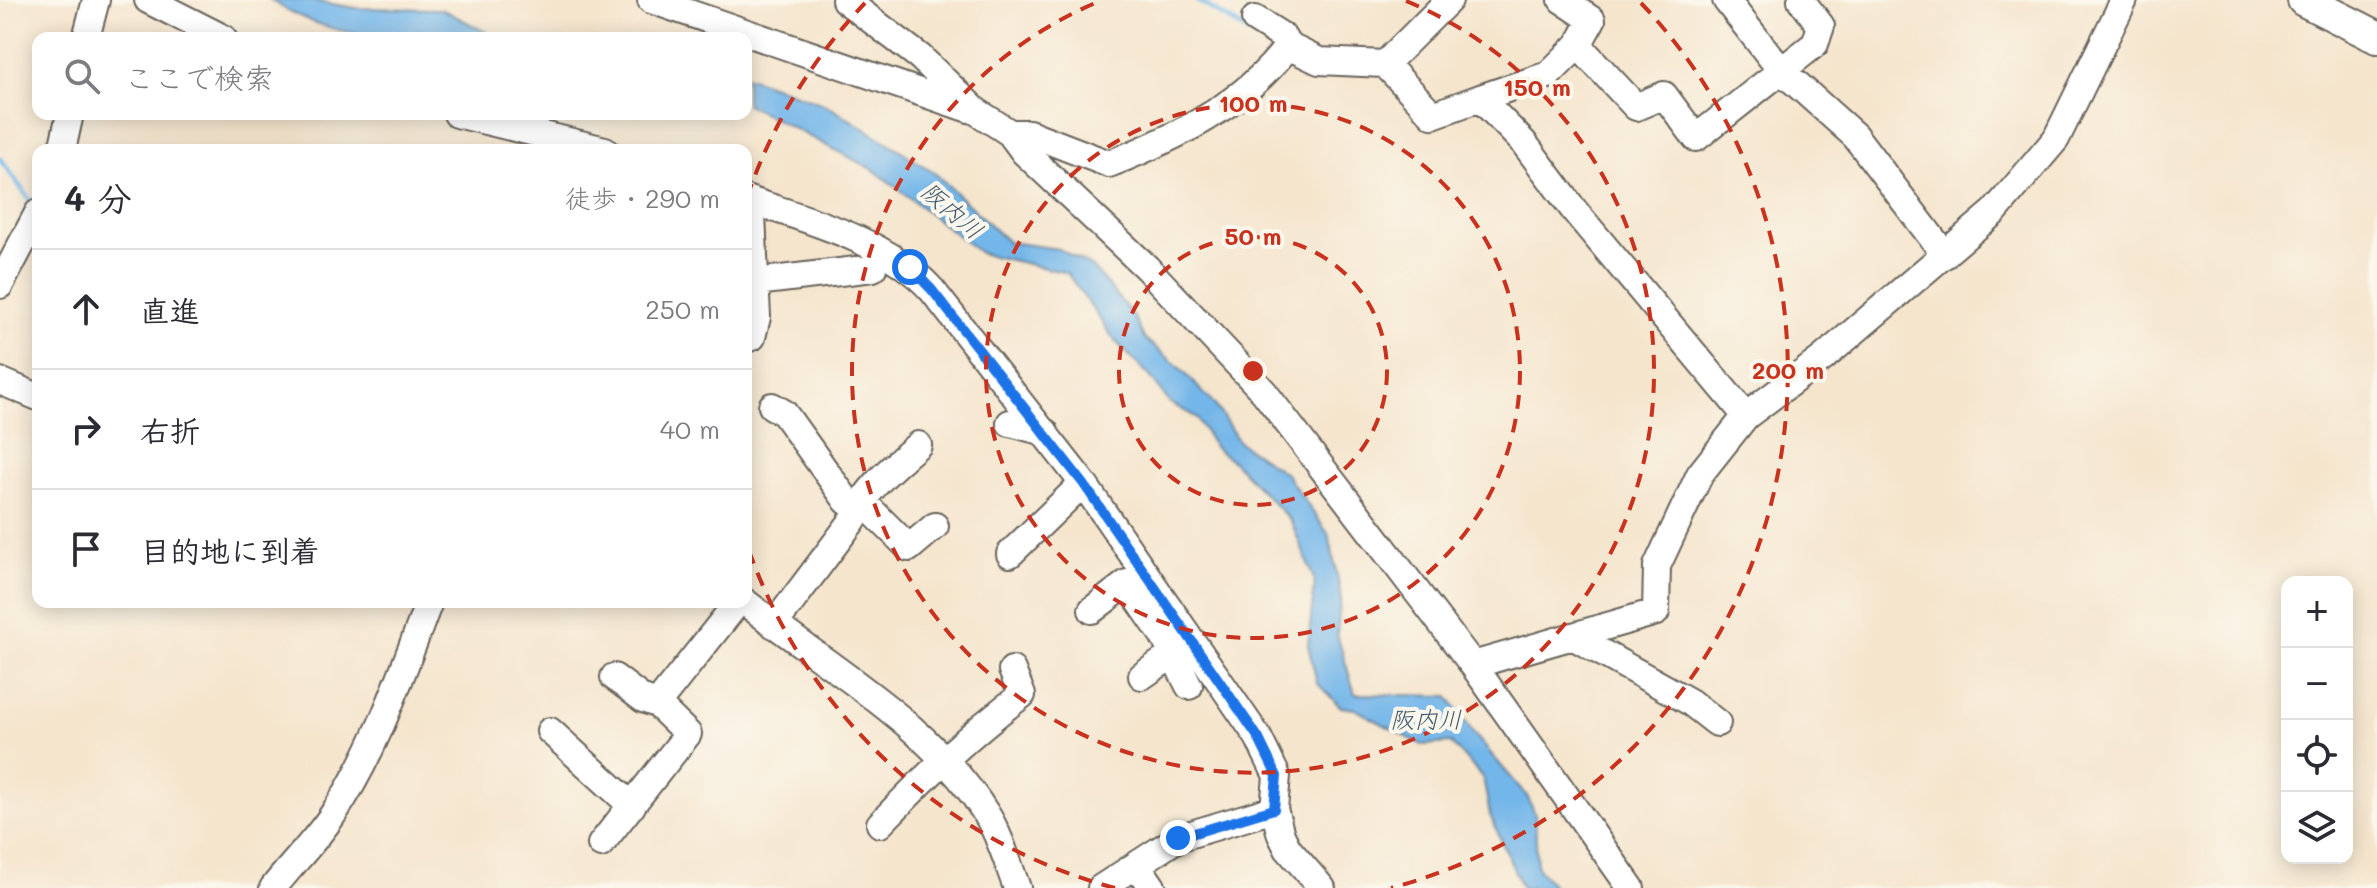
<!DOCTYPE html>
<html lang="ja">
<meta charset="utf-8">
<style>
:root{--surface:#fff;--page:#f2f2f3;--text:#2b2b33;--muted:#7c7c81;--line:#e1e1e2}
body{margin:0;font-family:Mali,"Klee One",sans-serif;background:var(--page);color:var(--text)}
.controls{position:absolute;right:24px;bottom:24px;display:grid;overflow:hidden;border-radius:16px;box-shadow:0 4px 20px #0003}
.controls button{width:72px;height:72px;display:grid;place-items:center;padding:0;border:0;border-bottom:2px solid var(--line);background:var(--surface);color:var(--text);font:40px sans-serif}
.stop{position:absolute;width:24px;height:24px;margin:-18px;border:6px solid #1a73e8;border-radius:50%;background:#fff}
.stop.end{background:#1a73e8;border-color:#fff;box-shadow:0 2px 8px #0008}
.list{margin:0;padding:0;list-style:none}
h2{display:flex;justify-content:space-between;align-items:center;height:104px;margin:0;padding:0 32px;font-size:34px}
h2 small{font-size:26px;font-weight:400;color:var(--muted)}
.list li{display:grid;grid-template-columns:52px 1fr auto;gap:24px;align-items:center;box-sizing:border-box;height:120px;padding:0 32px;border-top:2px solid var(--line)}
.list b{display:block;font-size:30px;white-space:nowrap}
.list em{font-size:26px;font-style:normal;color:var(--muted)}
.icon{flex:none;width:44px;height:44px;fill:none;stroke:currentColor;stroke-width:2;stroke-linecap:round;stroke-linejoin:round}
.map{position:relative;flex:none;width:2377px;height:888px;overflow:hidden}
.search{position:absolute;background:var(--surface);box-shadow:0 4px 20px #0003;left:32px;top:32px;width:720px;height:88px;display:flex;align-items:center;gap:20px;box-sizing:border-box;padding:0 28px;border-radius:16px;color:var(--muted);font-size:30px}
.panel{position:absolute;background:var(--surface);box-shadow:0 4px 20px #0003;left:32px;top:144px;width:720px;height:464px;border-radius:16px}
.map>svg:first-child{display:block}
.water{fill:#73b6e9;stroke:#486982;stroke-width:2}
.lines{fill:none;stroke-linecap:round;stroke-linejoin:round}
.stream{stroke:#73b6e9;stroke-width:5}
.minor-casing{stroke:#68625a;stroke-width:30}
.major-casing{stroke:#68625a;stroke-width:36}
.minor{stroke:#fff;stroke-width:26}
.major{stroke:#fff;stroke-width:32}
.route{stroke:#1a73e8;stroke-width:10}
.ring{fill:none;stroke:#c8321e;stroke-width:4;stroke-dasharray:14 10}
.labels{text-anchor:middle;stroke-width:8;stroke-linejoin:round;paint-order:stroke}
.water-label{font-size:24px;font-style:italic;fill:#3f5a6e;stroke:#fbf7ec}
.centre{fill:#c8321e;stroke:#fbf7ec;stroke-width:4}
.ring-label{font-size:24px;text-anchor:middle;font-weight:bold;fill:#c8321e;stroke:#fbf7ec;stroke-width:8;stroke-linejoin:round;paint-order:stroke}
</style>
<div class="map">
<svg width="2377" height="888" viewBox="0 0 2377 888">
<rect width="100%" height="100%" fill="#fbf7ec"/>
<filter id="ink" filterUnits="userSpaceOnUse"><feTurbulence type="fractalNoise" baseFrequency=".0125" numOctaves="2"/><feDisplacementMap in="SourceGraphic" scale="16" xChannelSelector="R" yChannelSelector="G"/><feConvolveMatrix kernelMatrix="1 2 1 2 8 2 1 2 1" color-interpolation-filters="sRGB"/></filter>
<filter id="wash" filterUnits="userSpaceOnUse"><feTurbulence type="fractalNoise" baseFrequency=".006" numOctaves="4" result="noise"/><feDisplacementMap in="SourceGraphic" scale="32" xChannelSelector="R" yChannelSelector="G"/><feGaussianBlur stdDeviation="1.8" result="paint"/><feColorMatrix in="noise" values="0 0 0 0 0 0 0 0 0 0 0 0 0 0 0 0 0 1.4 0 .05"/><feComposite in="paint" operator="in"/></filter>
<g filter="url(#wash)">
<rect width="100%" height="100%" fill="#f5e5cd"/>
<!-- water -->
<path class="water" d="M271,0H307L356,8L442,9L497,38C420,38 337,47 271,0Z
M746,76L826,105L900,150L937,175L1008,242L1059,249L1092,267L1133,315L1144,338L1179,367L1215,405L1239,442L1286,474L1329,535L1341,596L1337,635L1355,694L1448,696L1474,734L1527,796L1535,814L1537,867L1555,888H1522L1490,815L1483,778L1451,743L1422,745L1355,709L1341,707L1317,683L1308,645L1315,582L1291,521L1233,461L1215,448L1196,417L1170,403L1149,375L1116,342L1067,273L980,253L874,170L746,104Z"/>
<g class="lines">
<!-- stream -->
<path class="stream" d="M1197,0L1257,37
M0,159L35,207"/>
</g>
</g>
<g filter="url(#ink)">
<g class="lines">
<!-- minor casing -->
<g class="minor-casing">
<path id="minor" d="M148,0L223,38
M651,0L969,109
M845,0L920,57L976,111L1010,133L1024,152L1147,268L1264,392L1473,665L1631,888
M1562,0L1592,20L1578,45L1636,107L1664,95L1696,138L1815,44L1821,26L1801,0
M1726,0L1780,69L1855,136L1945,255
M1255,19L1282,36L1288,46
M86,38L96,0
M1385,64L1433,115L1480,98L1524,143L1574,210L1746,416
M1480,98L1548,75L1578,45
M457,114L605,150
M1010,133H1029L1109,164C1177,137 1243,106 1288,46L1319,61L1385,64L1449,0
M62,150L70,114
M746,199C808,220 888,241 932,290L1083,483L1258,737L1277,776L1274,809L1281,835L1288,849L1322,888
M756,282L873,268
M0,285L38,213
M746,339L752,337L757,317L752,215L759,204
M0,381L38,397
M772,406L784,413L847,501L858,508L870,509L909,548L935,526
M1010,423L1045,432
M1010,554L1083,483
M745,602C827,667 931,724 987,815C1000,836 1008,864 1017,888
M1092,610L1127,583L1163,635L1189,686
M774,625L853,520C865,489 894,466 918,445
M1574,637L1690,702L1717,723
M1473,665L1656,612L1657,566L1700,474L1746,416L1823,358L1994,212L2056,139L2124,0
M1142,676L1172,655
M614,677L643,699L657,704
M550,731L632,806
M880,824C925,777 970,733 1022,695L1012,670
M601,844L688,734L657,704L738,602
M1138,866L1153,888
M273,888C292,864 315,841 332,816C376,751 401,675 429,602
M1101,888L1178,838L1274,809"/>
</g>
<!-- major casing -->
<g class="major-casing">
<path id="major" d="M2304,0L2377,37"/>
</g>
<!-- minor -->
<use href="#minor" class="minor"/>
<!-- major -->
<use href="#major" class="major"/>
</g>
</g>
<g class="lines" filter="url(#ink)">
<!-- route -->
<path class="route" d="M910,267L932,290L1083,483L1258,737L1277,776L1274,809L1178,838"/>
</g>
<!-- distance rings -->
<g class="ring">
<circle cx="1253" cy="371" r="134"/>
<circle cx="1253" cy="371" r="267"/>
<path d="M1406 1A401 401 0 1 1 1100 1"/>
<path d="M1115 888A535 535 0 0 1 747 545M747 197A535 535 0 0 1 865 3M1641 3A535 535 0 0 1 1391 888"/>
</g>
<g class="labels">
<!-- water labels -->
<g class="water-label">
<text transform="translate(952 211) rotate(41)" y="8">阪内川</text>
<text x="1426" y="728">阪内川</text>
</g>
</g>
<circle cx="1253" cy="371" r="12" class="centre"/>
<g class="ring-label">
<text x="1537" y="96">150 m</text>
<text x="1253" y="112">100 m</text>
<text x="1253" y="245">50 m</text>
<text x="1788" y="379">200 m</text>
</g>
</svg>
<div class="controls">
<button>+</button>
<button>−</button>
<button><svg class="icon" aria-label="locate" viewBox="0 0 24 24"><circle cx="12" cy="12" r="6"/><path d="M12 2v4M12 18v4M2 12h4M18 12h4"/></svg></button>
<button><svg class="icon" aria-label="layers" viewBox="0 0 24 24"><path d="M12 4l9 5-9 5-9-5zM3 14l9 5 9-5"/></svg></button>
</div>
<div class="stop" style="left:910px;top:267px"></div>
<div class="stop end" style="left:1178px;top:838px"></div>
<div class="search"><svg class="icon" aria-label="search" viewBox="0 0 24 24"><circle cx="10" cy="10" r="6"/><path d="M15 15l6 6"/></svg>ここで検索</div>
<section class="panel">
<h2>4 分<small>徒歩 · 290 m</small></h2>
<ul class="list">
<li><svg class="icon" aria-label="ahead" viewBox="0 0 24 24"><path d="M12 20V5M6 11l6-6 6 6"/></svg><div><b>直進</b></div><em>250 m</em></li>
<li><svg class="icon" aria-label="right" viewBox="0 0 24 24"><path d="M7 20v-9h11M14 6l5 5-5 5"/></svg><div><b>右折</b></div><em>40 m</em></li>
<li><svg class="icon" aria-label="arrive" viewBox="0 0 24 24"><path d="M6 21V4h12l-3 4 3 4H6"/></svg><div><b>目的地に到着</b></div></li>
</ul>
</section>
</div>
